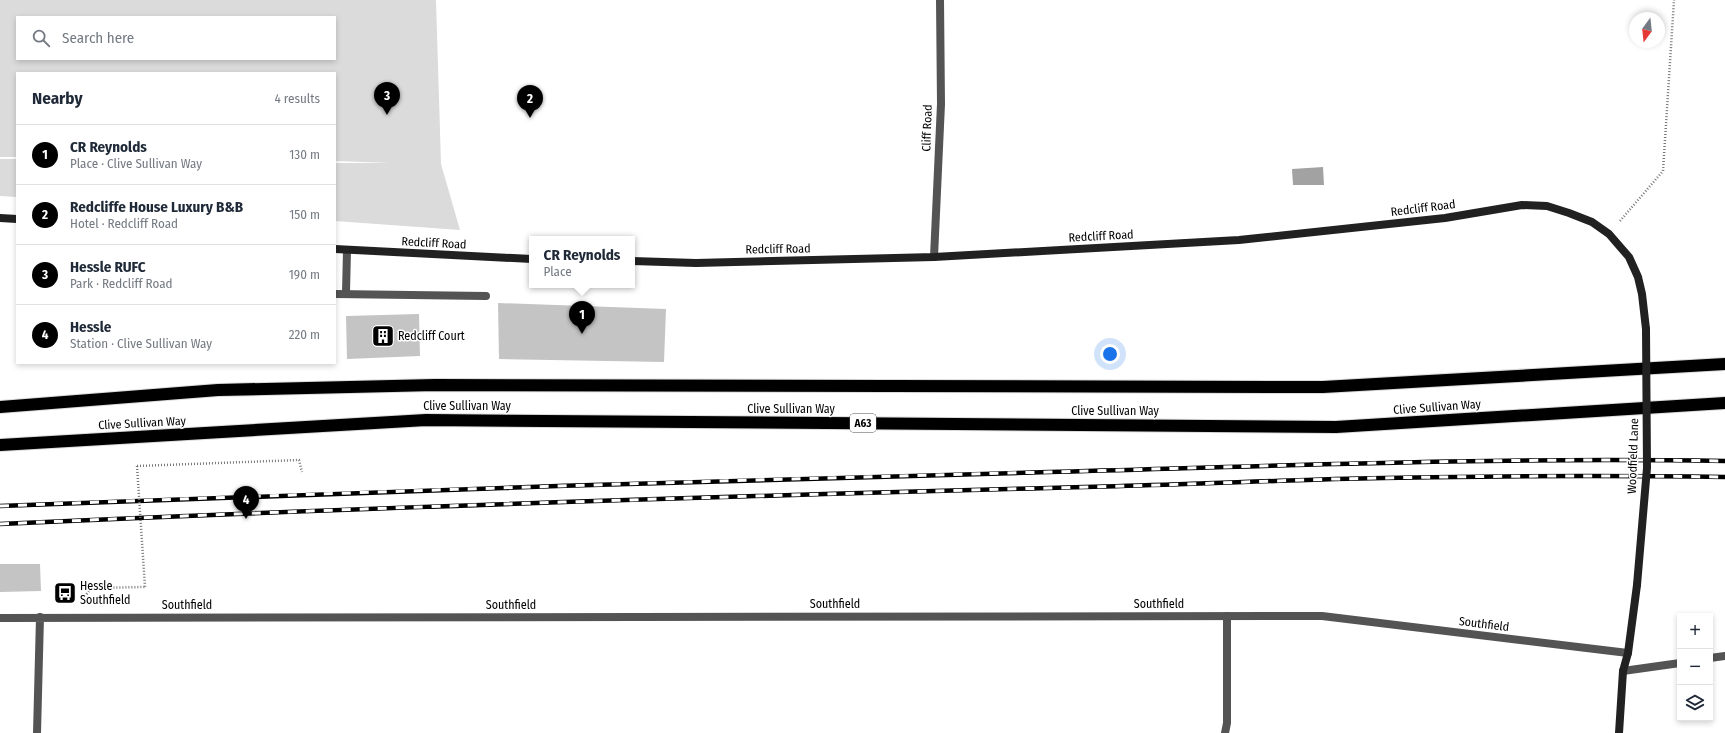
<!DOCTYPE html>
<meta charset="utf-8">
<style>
:root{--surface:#fff;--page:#f6f6f7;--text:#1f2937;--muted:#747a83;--line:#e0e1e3;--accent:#000}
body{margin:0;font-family:"Fira Sans Condensed",sans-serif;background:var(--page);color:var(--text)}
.controls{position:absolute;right:12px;bottom:12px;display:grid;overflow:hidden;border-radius:0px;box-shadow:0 2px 6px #0003}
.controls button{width:36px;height:36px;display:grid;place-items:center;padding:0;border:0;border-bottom:1px solid var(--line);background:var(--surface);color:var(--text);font:20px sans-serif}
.compass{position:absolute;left:1629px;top:12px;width:36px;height:36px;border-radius:50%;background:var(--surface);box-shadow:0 2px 6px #0003;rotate:195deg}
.you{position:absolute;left:1110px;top:354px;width:14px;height:14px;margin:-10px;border:3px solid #fff;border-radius:50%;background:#1a73e8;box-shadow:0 0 0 6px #1a73e833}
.badge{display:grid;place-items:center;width:26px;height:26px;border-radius:50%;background:var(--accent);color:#fff;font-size:13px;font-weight:700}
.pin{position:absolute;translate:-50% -33px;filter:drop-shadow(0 1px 2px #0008)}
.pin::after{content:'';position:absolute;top:21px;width:14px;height:12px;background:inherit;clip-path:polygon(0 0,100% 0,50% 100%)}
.popup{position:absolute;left:529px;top:236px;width:106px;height:52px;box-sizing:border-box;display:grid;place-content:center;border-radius:0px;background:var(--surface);filter:drop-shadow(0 1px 3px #0005);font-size:13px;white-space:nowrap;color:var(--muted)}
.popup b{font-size:15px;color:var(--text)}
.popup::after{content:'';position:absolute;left:50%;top:100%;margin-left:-8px;border:8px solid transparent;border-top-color:var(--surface)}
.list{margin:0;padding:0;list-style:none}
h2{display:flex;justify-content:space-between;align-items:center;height:52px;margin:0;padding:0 16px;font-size:17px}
h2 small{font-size:13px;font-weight:400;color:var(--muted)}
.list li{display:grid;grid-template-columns:26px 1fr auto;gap:12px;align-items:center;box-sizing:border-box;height:60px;padding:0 16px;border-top:1px solid var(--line)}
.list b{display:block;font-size:15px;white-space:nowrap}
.list p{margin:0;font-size:13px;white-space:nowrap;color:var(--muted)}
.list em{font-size:13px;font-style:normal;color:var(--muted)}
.icon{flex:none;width:22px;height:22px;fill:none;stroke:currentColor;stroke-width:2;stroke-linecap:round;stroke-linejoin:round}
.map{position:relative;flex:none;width:1725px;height:733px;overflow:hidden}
.search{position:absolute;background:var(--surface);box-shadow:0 2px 6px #0003;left:16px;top:16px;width:320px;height:44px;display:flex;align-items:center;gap:10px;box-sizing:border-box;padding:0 14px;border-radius:0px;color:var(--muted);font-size:15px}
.panel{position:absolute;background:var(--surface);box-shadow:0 2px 6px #0003;left:16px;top:72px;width:320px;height:292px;border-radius:0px}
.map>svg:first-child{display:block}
.green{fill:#dbdbdb;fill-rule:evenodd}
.water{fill:#a2a2a2}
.building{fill:#c4c4c4}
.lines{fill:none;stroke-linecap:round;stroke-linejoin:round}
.highway-casing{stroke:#dbdbdb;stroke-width:14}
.path{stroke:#767676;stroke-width:2.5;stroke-dasharray:1 2;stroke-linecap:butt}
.lane{stroke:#545454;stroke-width:8}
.street{stroke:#545454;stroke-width:8}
.secondary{stroke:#212121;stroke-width:8}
.highway{stroke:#000;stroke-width:12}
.rail-casing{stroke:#000;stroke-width:4.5}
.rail{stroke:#fff;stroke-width:3;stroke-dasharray:9;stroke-linecap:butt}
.path-bridge{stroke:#767676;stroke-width:2.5;stroke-dasharray:1 2;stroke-linecap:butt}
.secondary-bridge{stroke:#212121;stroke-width:8}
.labels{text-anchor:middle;stroke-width:3;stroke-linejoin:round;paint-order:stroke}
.shield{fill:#fff;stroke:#4c4c4c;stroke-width:1}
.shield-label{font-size:11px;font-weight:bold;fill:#000}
.street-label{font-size:12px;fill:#000;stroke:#fff}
.poi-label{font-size:12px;fill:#000;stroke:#fff;text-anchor:start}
</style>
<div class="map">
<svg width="1725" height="733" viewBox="0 0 1725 733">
<rect width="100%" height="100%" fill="#fff"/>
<!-- green -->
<path class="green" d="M0,0H436L441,164L460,230L335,221V163H390L335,161V73H17V157H0ZM17,17H335V59H17Z
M0,159H17V197L0,196Z"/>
<!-- water -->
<path class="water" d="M1323,167L1324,185H1293L1292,169Z"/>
<!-- building -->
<path class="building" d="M498,303L666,309L664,362L499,359Z
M419,314L420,356L347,359L346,316Z
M0,564H40L41,591L0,592Z"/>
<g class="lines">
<!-- highway casing -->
<g class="highway-casing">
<path id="highway" d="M0,407L218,390L435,385L1323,387L1725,364
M0,445L426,420L1336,427L1725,403"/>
</g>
<!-- path -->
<path class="path" d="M1620,221L1663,171L1674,0
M137,466L299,460L302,472
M83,599L91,588L145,587"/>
<!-- lane -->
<path class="lane" d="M346,293L347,250
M335,294L486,296
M1225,733L1227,723V616"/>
<!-- street -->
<path class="street" d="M934,257L941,104L940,0
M0,618L1322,616L1628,653
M1710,658L1725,656
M1623,671L1680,663
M37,733L40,617"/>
<!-- secondary -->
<path class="secondary" d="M0,218L17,219
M335,249L532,259
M632,261L696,263L934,257L1239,240L1445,218L1522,205L1547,206L1569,213L1592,222L1609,234L1629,257L1638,277L1642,294L1646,329
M1619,733L1623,671L1628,653L1637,585"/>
<!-- highway -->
<use href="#highway" class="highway"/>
<!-- rail casing -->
<g class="rail-casing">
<path id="rail" d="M0,506C350,492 699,481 1049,472C1274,466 1499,457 1725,461
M0,524C349,508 699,497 1049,488C1144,486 1239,482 1335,479C1465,476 1595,475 1725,477"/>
</g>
<!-- rail -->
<use href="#rail" class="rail"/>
<!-- path-bridge -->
<path class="path-bridge" d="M137,466L145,587"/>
<!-- secondary-bridge -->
<path class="secondary-bridge" d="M1637,585L1647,468L1646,329"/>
</g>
<!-- icons -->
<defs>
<g id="building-square" transform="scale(1.15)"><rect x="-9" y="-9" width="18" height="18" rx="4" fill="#000" stroke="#fff"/><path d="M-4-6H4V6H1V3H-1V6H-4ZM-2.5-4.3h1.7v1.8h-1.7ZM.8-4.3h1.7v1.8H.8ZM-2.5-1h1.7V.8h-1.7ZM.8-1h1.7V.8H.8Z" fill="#fff"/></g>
<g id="bus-square" transform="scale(1.15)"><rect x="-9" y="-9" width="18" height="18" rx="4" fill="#000" stroke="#fff"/><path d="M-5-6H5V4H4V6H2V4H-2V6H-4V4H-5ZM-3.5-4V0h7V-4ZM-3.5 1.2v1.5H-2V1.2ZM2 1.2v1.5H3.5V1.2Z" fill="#fff"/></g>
</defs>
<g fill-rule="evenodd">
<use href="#building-square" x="383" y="336"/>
<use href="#bus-square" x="65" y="593"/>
</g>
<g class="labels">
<!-- shield labels -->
<rect class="shield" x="850" y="414" width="26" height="18" rx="3"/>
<g class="shield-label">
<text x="863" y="427">A63</text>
</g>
<!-- street labels -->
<g class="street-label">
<text transform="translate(927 128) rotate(-88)" y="4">Cliff Road</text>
<text transform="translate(1423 208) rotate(-7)" y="4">Redcliff Road</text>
<text transform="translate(1101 236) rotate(-3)" y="4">Redcliff Road</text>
<text transform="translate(434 243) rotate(3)" y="4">Redcliff Road</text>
<text transform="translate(778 249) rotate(-1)" y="4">Redcliff Road</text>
<text x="467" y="410">Clive Sullivan Way</text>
<text transform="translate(1437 407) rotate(-4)" y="4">Clive Sullivan Way</text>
<text x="791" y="413">Clive Sullivan Way</text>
<text x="1115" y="415">Clive Sullivan Way</text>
<text transform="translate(142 423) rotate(-3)" y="4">Clive Sullivan Way</text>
<text transform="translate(1633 456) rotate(-88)" y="4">Woodfield Lane</text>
<text x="835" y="608">Southfield</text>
<text x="1159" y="608">Southfield</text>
<text x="187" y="609">Southfield</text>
<text x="511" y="609">Southfield</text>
<text transform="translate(1484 624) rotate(7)" y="4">Southfield</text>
</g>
<!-- poi labels -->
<g class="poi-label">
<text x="398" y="340">Redcliff Court</text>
<text x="80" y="590">Hessle<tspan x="80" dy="14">Southfield</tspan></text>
</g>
</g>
</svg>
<div class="controls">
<button>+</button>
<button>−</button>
<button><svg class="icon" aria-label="layers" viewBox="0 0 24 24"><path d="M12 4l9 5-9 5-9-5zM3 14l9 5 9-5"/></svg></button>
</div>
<svg class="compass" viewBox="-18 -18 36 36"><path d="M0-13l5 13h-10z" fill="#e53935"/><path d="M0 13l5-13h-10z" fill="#747a83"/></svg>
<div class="you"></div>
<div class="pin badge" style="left:582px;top:334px">1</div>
<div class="popup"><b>CR Reynolds</b>Place</div>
<div class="pin badge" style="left:530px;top:118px">2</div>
<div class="pin badge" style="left:387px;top:115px">3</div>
<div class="pin badge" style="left:246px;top:519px">4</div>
<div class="search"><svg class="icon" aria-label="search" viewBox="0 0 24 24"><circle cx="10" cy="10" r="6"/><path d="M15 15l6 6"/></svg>Search here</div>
<section class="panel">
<h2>Nearby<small>4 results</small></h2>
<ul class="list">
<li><span class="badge">1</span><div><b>CR Reynolds</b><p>Place · Clive Sullivan Way</p></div><em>130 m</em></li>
<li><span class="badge">2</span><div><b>Redcliffe House Luxury B&amp;B</b><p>Hotel · Redcliff Road</p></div><em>150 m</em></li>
<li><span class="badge">3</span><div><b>Hessle RUFC</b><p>Park · Redcliff Road</p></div><em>190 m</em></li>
<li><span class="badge">4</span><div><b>Hessle</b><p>Station · Clive Sullivan Way</p></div><em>220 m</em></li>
</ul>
</section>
</div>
